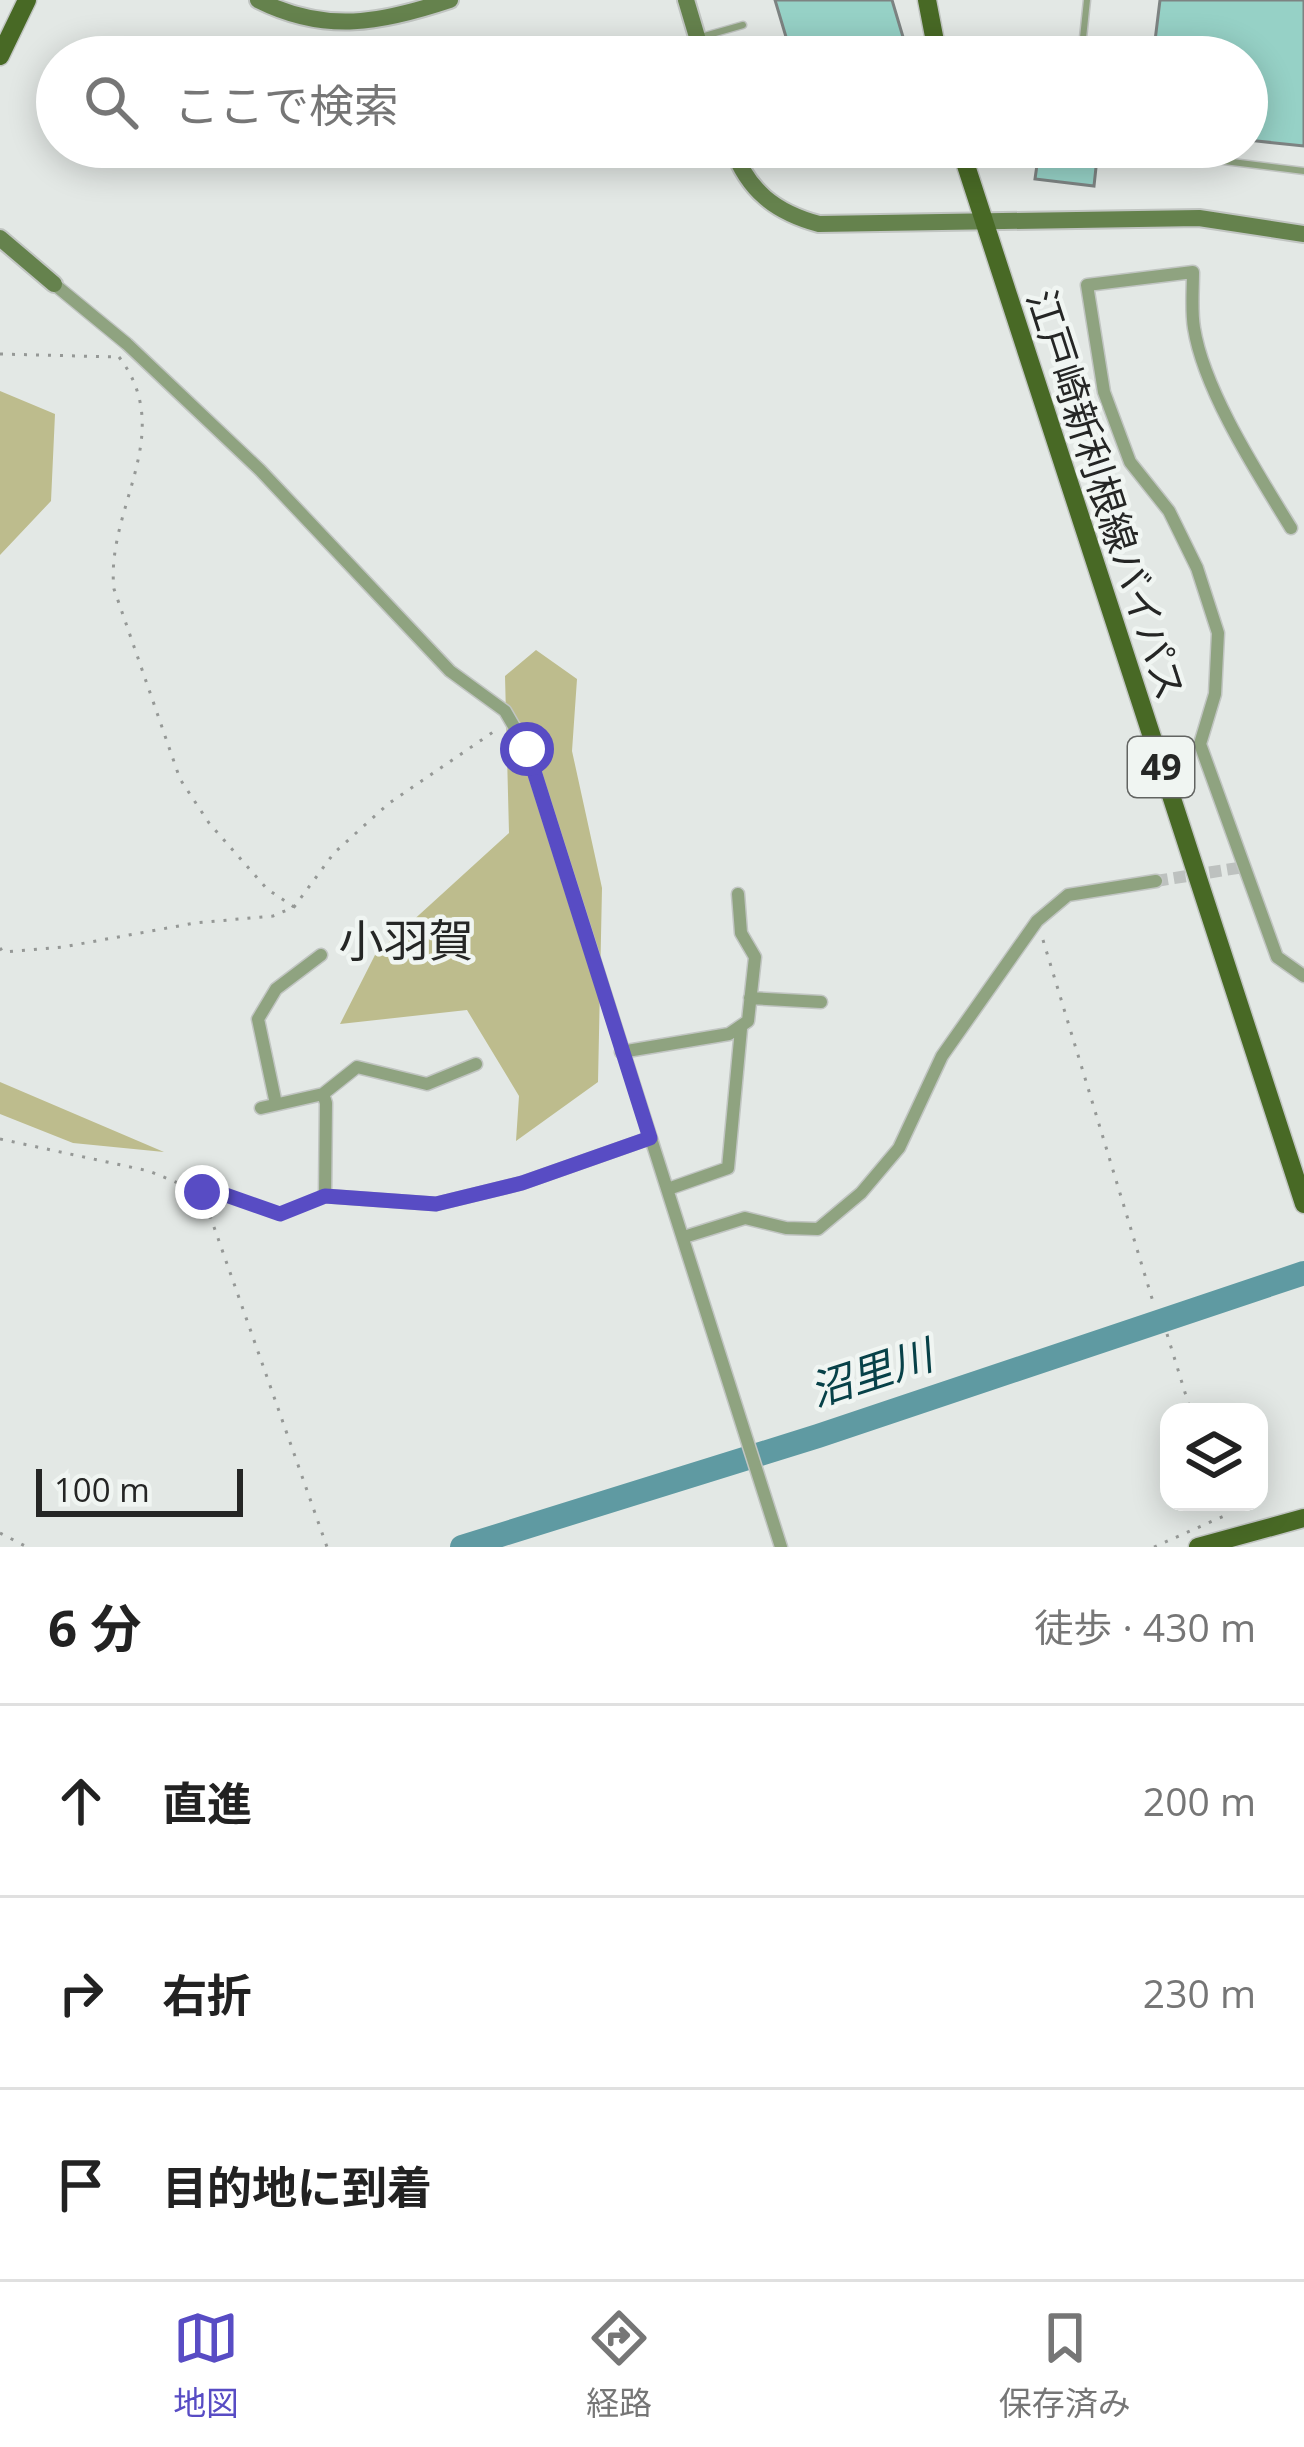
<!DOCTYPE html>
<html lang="ja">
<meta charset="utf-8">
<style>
:root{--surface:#fff;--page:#f2f2f2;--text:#222;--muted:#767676;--line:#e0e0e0;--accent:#584cc4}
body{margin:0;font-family:"Open Sans","Noto Sans JP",sans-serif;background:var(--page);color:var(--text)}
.controls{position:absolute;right:36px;bottom:36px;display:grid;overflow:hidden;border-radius:24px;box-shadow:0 6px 30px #0003}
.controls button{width:108px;height:108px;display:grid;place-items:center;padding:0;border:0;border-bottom:3px solid var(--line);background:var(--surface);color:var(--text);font:60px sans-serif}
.scale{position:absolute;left:36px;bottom:30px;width:207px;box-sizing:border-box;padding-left:12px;border:6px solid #252625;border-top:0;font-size:33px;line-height:42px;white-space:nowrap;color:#252625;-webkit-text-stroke:9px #f0f5f2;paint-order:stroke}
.stop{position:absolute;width:36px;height:36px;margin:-27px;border:9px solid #584cc4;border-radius:50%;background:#fff}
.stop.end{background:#584cc4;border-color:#fff;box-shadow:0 3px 12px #0008}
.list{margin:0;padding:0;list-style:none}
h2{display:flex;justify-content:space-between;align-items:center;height:156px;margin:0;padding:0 48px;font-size:51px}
h2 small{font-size:39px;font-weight:400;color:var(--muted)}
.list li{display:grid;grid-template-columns:78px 1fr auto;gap:36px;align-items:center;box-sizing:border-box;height:192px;padding:0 48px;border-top:3px solid var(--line)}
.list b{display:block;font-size:45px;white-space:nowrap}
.list em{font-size:39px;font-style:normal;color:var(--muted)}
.icon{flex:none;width:66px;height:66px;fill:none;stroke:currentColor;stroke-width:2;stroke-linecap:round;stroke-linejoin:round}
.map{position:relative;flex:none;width:1304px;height:1547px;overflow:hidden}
.search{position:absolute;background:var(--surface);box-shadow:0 6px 30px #0003;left:36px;right:36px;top:36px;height:132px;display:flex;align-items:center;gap:30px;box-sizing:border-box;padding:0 42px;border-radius:66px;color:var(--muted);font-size:45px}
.sheet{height:732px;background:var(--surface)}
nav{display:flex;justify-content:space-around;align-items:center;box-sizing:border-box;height:168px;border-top:3px solid var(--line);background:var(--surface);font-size:33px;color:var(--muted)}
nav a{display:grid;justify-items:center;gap:6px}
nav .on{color:var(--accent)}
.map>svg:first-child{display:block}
.forest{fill:#bdbc8d}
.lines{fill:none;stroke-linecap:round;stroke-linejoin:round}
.river{stroke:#5f9aa2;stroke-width:24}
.building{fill:#96d1c6;stroke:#7d8382;stroke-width:3}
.street-tunnel{stroke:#bdc1bf;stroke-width:12;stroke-dasharray:12 6;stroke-linecap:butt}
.lane-casing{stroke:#c1c5c2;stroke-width:9}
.street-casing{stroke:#c1c5c2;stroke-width:15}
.secondary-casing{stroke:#c1c5c2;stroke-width:20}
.primary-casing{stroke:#c1c5c2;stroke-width:21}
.path{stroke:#959896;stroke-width:3;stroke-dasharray:3 9;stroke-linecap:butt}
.lane{stroke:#8fa380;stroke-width:6}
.street{stroke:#8fa380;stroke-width:12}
.secondary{stroke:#65824d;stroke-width:16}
.primary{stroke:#486925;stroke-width:18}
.route{stroke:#584cc4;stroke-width:15}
.labels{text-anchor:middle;stroke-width:9;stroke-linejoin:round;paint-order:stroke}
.shield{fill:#f0f5f2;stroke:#626462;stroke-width:3}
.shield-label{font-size:36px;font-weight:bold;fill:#252625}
.street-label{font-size:39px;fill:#252625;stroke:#f0f5f2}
.water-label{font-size:42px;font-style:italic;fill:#074148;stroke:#f0f5f2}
.quarter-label{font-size:45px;fill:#252625;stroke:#f0f5f2}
</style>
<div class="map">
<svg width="1304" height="1547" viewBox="0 0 1304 1547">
<rect width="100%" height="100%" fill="#e3e8e5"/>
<!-- forest -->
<path class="forest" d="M0,391L55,414L51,501L0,555Z
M536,650L577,679L572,751L602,888L598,1082L516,1141L519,1096L467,1010L340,1024L375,955L509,833L505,676Z
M0,1082L164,1152L73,1143L0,1114Z"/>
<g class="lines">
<!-- river -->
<path class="river" d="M462,1547L818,1436L1304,1273"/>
</g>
<!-- building -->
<path class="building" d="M775,0H892L909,57H792Z
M1160,0H1304V146L1247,140V57H1153Z
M1039,151L1097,158L1094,186L1035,179Z"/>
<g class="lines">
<!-- street-tunnel -->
<path class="street-tunnel" d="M1156,881L1244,867"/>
<!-- lane casing -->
<g class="lane-casing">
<path id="lane" d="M701,37L743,25
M1081,57L1087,0
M1112,147L1304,171"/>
</g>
<!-- street casing -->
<g class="street-casing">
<path id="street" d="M54,284L127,344L260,470L450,671L505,711L527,749L781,1547
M1291,528C1258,474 1204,391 1194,328C1191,310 1193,290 1193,272L1087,285L1104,392L1130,462L1169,511L1197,568L1218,633L1215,694L1200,744L1277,957L1304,976
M750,998L821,1002
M621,1052L729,1034L748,1021L755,957L741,933L738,894
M323,1094L357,1067L427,1084L476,1064
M276,1104L258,1019L276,989L321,955
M261,1108L323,1094L326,1103L325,1196L436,1204L522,1183L650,1138
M668,1189L728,1168L741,1029
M684,1237L745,1218L786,1228L818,1229L861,1193L899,1148L942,1056L1037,921L1068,895L1156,881"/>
</g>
<!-- secondary casing -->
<g class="secondary-casing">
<path id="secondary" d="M258,0C326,34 381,23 450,0
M686,0L703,57
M732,147C748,191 775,212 819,224L1199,218L1304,234
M0,238L54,284"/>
</g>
<!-- primary casing -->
<g class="primary-casing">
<path id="primary" d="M927,0L938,57
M0,56L27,0
M960,147L1304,1204
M1198,1547L1304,1518"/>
</g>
<!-- path -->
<path class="path" d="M0,354L117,357
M119,357C178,434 105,509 114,589L180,779L209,823L267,889L294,907
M1043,940L1154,1305
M0,948L3,952L63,947L195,923L273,916L294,907L334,853L388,804L499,728
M0,1139L149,1171L202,1193L223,1194L281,1214L314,1200
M202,1193L327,1547
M1167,1334L1191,1412
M0,1533L27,1547
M1154,1547L1224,1516L1219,1502"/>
<!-- lane -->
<use href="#lane" class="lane"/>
<!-- street -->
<use href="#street" class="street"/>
<!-- secondary -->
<use href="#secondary" class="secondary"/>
<!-- primary -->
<use href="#primary" class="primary"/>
</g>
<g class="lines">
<!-- route -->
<path class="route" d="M202,1192L223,1194L280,1214L325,1196L436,1204L522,1183L650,1138L527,749"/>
</g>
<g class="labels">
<!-- shield labels -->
<rect class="shield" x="1128" y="737" width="66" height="60" rx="9"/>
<g class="shield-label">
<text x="1161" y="780">49</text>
</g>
<!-- street labels -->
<g class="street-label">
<text transform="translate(1106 495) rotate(72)" y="14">江戸崎新利根線バイパス</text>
</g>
<!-- water labels -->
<g class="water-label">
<text transform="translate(871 1373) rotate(-18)" y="15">沼里川</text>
</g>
<!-- quarter labels -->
<g class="quarter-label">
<text x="406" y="957">小羽賀</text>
</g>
</g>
</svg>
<div class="controls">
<button><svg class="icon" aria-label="layers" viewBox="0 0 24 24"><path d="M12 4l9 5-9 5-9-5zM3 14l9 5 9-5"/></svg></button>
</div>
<div class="scale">100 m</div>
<div class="stop" style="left:527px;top:749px"></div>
<div class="stop end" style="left:202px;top:1192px"></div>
<div class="search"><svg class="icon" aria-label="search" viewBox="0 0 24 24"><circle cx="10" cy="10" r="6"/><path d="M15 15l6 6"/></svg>ここで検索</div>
</div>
<section class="sheet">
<h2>6 分<small>徒歩 · 430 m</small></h2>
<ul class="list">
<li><svg class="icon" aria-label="ahead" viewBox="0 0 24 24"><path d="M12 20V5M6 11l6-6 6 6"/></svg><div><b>直進</b></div><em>200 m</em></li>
<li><svg class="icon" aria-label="right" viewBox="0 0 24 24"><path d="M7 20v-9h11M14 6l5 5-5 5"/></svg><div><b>右折</b></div><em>230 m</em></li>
<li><svg class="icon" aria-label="arrive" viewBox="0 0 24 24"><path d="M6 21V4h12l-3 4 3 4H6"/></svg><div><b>目的地に到着</b></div></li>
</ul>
</section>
<nav>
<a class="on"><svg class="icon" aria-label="map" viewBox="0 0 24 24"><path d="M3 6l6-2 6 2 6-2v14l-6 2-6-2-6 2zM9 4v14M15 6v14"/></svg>地図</a>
<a><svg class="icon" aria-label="directions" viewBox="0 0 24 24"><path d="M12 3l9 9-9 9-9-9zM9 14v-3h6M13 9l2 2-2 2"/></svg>経路</a>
<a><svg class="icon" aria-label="saved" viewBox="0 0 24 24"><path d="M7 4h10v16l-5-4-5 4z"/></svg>保存済み</a>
</nav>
